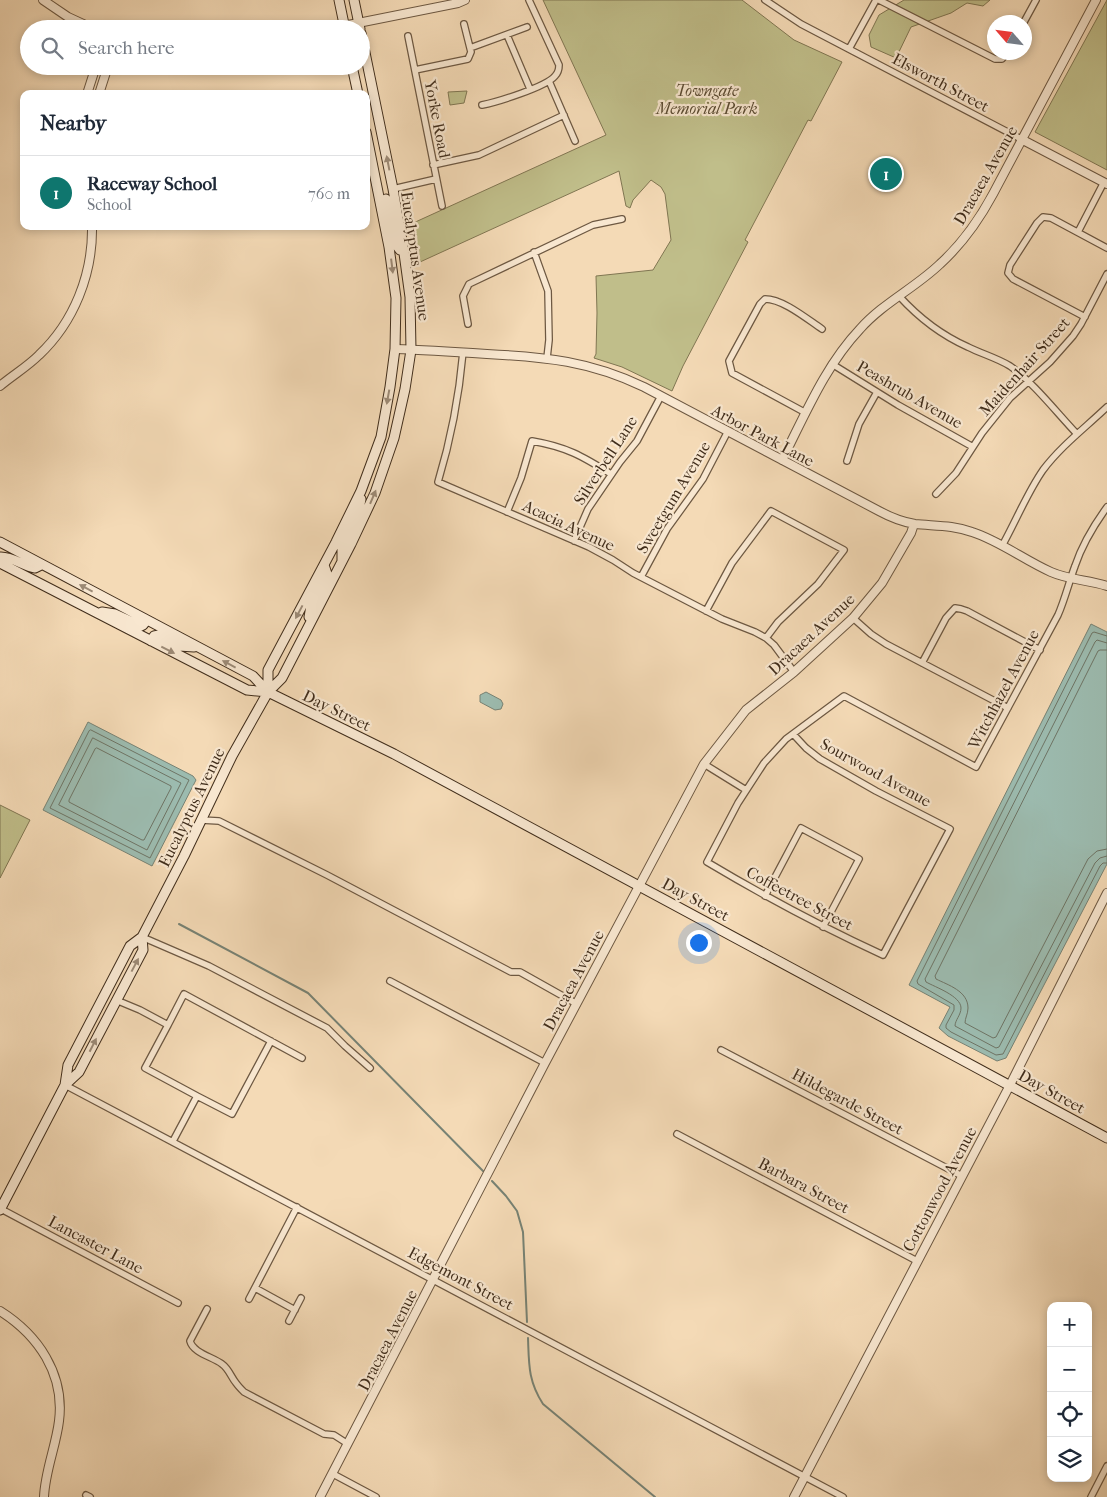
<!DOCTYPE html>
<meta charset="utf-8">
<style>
:root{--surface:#fff;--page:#f6f6f7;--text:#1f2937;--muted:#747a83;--line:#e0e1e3;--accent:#0f766e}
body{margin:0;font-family:"IM FELL French Canon",serif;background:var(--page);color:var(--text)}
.controls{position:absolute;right:15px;bottom:15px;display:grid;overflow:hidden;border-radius:10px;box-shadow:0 2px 8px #0003}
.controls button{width:45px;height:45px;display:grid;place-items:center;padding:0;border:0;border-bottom:1px solid var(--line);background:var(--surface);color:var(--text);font:25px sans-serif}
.compass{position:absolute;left:987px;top:15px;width:45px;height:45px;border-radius:50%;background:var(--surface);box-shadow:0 2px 8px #0003;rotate:298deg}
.you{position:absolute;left:698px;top:942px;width:18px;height:18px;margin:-12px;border:4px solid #fff;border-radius:50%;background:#1a73e8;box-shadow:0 0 0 8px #1a73e833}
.badge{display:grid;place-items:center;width:32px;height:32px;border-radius:50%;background:var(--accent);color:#fff;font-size:16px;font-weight:700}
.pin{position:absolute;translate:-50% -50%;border:2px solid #fff;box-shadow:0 1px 5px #0006}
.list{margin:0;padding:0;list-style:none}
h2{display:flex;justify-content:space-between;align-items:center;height:65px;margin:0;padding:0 20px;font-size:21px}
h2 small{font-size:16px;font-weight:400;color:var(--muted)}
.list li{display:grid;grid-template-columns:32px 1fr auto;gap:15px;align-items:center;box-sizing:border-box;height:75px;padding:0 20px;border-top:1px solid var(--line)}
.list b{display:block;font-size:19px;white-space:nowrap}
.list p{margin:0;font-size:16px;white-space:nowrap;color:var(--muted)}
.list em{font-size:16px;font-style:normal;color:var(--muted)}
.icon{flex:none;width:28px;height:28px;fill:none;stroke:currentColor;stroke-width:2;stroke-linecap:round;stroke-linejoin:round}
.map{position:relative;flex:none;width:1107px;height:1497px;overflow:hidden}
.search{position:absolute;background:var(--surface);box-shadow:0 2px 8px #0003;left:20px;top:20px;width:350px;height:55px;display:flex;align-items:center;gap:12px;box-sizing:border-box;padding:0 18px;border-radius:28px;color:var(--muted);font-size:19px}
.panel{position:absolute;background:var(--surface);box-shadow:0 2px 8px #0003;left:20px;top:90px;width:350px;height:140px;border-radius:10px}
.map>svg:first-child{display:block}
.green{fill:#c0be8a;stroke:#807652}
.water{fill:#9cbbaf;stroke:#778274}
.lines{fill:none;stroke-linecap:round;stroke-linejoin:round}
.shore{stroke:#6e7465;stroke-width:1}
.stream{stroke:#778274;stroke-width:2}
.minor-casing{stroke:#6d5842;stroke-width:8}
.tertiary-casing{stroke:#6d5842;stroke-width:10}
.secondary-casing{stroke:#402d1b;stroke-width:11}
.minor{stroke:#f8e7d0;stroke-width:5.5}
.tertiary{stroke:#f8e7d0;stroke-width:8}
.secondary{stroke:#f8e7d0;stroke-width:9}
.oneway{fill:#9c8a76}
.labels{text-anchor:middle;stroke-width:4.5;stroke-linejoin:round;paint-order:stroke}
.street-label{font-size:16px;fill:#402d1b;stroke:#f8e7d0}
.park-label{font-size:16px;font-style:italic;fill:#5a4a31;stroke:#f8e7d0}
</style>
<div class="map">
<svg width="1107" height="1497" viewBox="0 0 1107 1497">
<rect width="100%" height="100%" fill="#f4dab6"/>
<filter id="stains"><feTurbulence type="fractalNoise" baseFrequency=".004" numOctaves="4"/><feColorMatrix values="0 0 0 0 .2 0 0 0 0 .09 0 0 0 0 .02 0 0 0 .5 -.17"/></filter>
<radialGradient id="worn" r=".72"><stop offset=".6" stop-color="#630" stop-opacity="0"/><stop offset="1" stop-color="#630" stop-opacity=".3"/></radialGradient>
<!-- green -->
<path class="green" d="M543,0H742L794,40L842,62L811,121L808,120L745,240L748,242L683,366L672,391L622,367L594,358L596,354L597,313L596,276L653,270L671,240L665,194L661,187L651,180L633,200L630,208L626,206L619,171L420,262L411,224L606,135Z
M904,0H990L983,6L967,3L951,13L911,27L896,58L871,47L869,35L879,15Z
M1107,0V170L1035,132Z
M467,91L464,103L450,105L448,92Z
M0,805L30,820L0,878Z"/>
<!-- water -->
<path class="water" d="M1091,624L1107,632V864L1006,1058L997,1061L948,1036L939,1028L950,1007L909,985Z
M486,692L501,700L503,704L501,709L495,710L480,702V695Z
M88,722L193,776L196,780L152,866L43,810Z"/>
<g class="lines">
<!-- shore -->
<path class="shore" d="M1107,636L1094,632L1092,633L917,981L918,984L954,1005V1010L946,1025V1028L951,1032L996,1055L1003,1054L1100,866L1103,863H1107
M1107,643L1097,640L1095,642L925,979L926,982C935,987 961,996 961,1008C961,1015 955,1020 955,1026L996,1048L999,1047L1095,863L1100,858L1107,856
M1107,650H1100L1098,651L935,976L936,979C948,985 968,991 968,1008C968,1014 965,1018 965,1023L993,1038L996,1037L1088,859L1097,851L1107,849
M91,730L189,780L150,858L50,808L89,731Z
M93,738L181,783L147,850L59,805Z
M97,748L171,786V788L144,840H142L69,802V800L95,749Z"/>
<!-- stream -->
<path class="stream" d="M179,924L308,993L483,1171
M492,1181L506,1196L517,1211L523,1232L527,1322
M528,1338C529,1364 528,1381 543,1404L655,1497"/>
<!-- minor casing -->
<g class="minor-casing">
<path id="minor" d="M765,0L801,24L1021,139
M879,0L995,59H1002L1008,52
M1024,22L1036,0
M507,35L530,89
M408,36L442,206
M470,48L527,27
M849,49L876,0
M415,70L468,59L471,52L464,24
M549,81L575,141
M482,105C497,102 546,87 555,76C558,73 559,70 559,65L529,0
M433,165L479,155L564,115
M393,189L436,179
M1078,232L1104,182
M534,252L548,291L549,340L547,358
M899,296C919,318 941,335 968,347C982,354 997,358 1010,366C1033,382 1057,413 1077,434
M1085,317L1013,279L1008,273L1010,265L1037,223L1043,217L1051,218L1107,248
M468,324L463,296L469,284L593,225L622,219
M463,352C459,397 451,439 438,482L589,547L613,560L633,573L722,619L755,632L766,638L774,645L794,672
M832,364L898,405L973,447
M806,413L732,373L729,361L760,304L765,299C783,299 807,319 822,329
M847,461L859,424L877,392
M936,494L956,473L982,433L1010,398L1050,362L1073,336L1081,324L1107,274
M507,512L521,478L532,441C567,447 582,456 611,474
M574,541L588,509L620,462L637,441L661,396
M1002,546C1016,521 1027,493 1043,470C1061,446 1085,428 1107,407
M641,577L667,529L703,479L728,431
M706,611L732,563L771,511L844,550L818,584L778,622L766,638
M853,618L871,634L886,644L1008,708
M922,663L946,618L955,608L961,609L967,611L1040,650
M793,734L806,748L820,759L876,791L950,829L883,955C822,927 764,896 707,862L738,803L764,763L786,739L844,696L976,767L1058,615C1065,599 1069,582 1075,566C1082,545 1094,525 1107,507
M704,764L746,790
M201,820L219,821L327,875L511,972H520L577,1004
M765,896L801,828L859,859L823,927
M142,937L209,966L327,1028L345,1046L370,1068
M390,981L545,1063
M116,1000L140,1010L168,1025L145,1068L197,1096L173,1141
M168,1025L184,994L302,1058
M721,1050L962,1176
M65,1085L843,1497
M197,1096L232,1114L271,1041
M677,1134L917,1261
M1,1209L178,1303
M255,1288L295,1310
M249,1299L297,1207
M207,1309L190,1341C193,1353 213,1357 222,1364C229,1369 231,1377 236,1383C238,1386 241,1389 244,1392L324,1434L334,1435L348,1444
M289,1321L301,1298
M333,1474L376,1497
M86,1495L90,1497
M1091,1497L1107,1466"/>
</g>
<!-- tertiary casing -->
<g class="tertiary-casing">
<path id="tertiary" d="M43,0L68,17L94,29
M328,29L458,3L465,0
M87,94L96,66
M99,94L108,66
M1021,139L1107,184
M395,349C426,350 457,352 487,354C546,357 590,361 644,387L879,511C890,517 903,522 915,524C935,526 953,525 972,532C1000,541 1024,560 1051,572C1069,580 1089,580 1107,586
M0,386C13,375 27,367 39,355C74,322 93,274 92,226
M782,460C805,415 825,366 860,329C883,303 915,288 940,264C962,244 979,220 993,194L1096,0
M0,1311C38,1335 65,1374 59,1421C56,1446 45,1471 44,1497
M320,1497L545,1063L704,764L746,710L794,672L853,618L882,583L911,533L914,524
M794,1497L1010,1085L1107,893"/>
</g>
<!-- secondary casing -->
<g class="secondary-casing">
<path id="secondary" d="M339,0L345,29
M354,0L360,29
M352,66L358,94
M386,199L397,246L400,250
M0,542L253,676L268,692
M0,557C11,556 24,566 35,568L41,565
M342,560V545L358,514L361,499
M0,563L247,690L268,692L394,754L1107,1138
M102,612L115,614L141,626L143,625L147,620
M309,617L311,606L327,574L324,565
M151,641L154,636L159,635L179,646L194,647
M268,692V670L336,542L361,491L381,437L390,387L395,349L396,298L389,247L366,132
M65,1085L79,1072L143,950L142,937
M0,1210L65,1085L68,1065L130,946L142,937L184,856L232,756L268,692L282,678L351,544L375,493L394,438L405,389L411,350L410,297L403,246L393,189L361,33"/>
</g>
<!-- minor -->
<use href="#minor" class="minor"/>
<!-- tertiary -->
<use href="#tertiary" class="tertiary"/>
<!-- secondary -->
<use href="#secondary" class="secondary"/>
</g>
<!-- one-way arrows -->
<defs><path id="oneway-solid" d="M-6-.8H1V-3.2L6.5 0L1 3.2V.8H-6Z" transform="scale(1.25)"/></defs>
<g class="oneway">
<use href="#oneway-solid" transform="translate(388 163) rotate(-101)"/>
<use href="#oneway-solid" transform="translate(392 266) rotate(83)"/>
<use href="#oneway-solid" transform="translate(388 397) rotate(100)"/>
<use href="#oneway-solid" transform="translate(373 497) rotate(-67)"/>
<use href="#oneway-solid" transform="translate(86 588) rotate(-152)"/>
<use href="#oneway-solid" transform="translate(299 612) rotate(118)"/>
<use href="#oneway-solid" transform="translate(168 650) rotate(27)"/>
<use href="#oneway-solid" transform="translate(229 664) rotate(-152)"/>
<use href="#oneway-solid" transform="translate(135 965) rotate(-62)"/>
<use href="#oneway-solid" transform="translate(93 1045) rotate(-63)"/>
</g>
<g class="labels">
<!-- street labels -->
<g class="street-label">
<text transform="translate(941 82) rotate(28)" y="6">Elsworth Street</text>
<text transform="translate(438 119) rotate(79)" y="6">Yorke Road</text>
<text transform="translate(985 175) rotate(-60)" y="6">Dracaea Avenue</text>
<text transform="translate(416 256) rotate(82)" y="6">Eucalyptus Avenue</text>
<text transform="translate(1024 366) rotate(-48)" y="6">Maidenhair Street</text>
<text transform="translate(910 394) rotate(30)" y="6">Peashrub Avenue</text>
<text transform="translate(763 435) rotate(28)" y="6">Arbor Park Lane</text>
<text transform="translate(605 460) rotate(-57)" y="6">Silverbell Lane</text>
<text transform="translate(673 497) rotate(-59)" y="6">Sweetgum Avenue</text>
<text transform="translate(569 525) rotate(25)" y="6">Acacia Avenue</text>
<text transform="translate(811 634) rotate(-43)" y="6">Dracaea Avenue</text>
<text transform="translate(1003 689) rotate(-62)" y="6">Witchhazel Avenue</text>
<text transform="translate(337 710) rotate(26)" y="6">Day Street</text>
<text transform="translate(876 772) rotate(29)" y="6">Sourwood Avenue</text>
<text transform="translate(191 807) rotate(-64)" y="6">Eucalyptus Avenue</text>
<text transform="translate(800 898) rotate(28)" y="6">Coffeetree Street</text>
<text transform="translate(696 899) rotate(28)" y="6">Day Street</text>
<text transform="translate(573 980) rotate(-62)" y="6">Dracaea Avenue</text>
<text transform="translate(1052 1091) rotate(29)" y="6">Day Street</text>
<text transform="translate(848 1101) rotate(28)" y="6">Hildegarde Street</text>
<text transform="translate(804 1185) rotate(28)" y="6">Barbara Street</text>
<text transform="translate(939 1189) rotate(-62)" y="6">Cottonwood Avenue</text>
<text transform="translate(96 1244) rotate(28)" y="6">Lancaster Lane</text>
<text transform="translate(461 1278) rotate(28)" y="6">Edgemont Street</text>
<text transform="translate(387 1340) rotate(-63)" y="6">Dracaea Avenue</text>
</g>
<!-- park labels -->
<g class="park-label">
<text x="707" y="96">Towngate<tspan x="707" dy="18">Memorial Park</tspan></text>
</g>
</g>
<rect width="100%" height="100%" filter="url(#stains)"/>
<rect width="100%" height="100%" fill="url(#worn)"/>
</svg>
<div class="controls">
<button>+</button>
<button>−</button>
<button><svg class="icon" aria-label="locate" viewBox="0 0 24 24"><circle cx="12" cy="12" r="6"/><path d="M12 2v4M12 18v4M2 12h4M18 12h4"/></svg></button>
<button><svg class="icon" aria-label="layers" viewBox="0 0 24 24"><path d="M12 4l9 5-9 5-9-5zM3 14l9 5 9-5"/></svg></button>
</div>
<svg class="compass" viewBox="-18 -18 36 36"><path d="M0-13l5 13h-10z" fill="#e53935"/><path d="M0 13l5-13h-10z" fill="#747a83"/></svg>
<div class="you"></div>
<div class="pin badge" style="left:886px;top:174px">1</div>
<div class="search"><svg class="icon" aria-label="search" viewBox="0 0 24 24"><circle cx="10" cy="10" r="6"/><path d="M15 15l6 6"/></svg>Search here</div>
<section class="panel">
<h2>Nearby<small></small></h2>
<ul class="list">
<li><span class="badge">1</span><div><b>Raceway School</b><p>School</p></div><em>760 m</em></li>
</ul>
</section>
</div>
